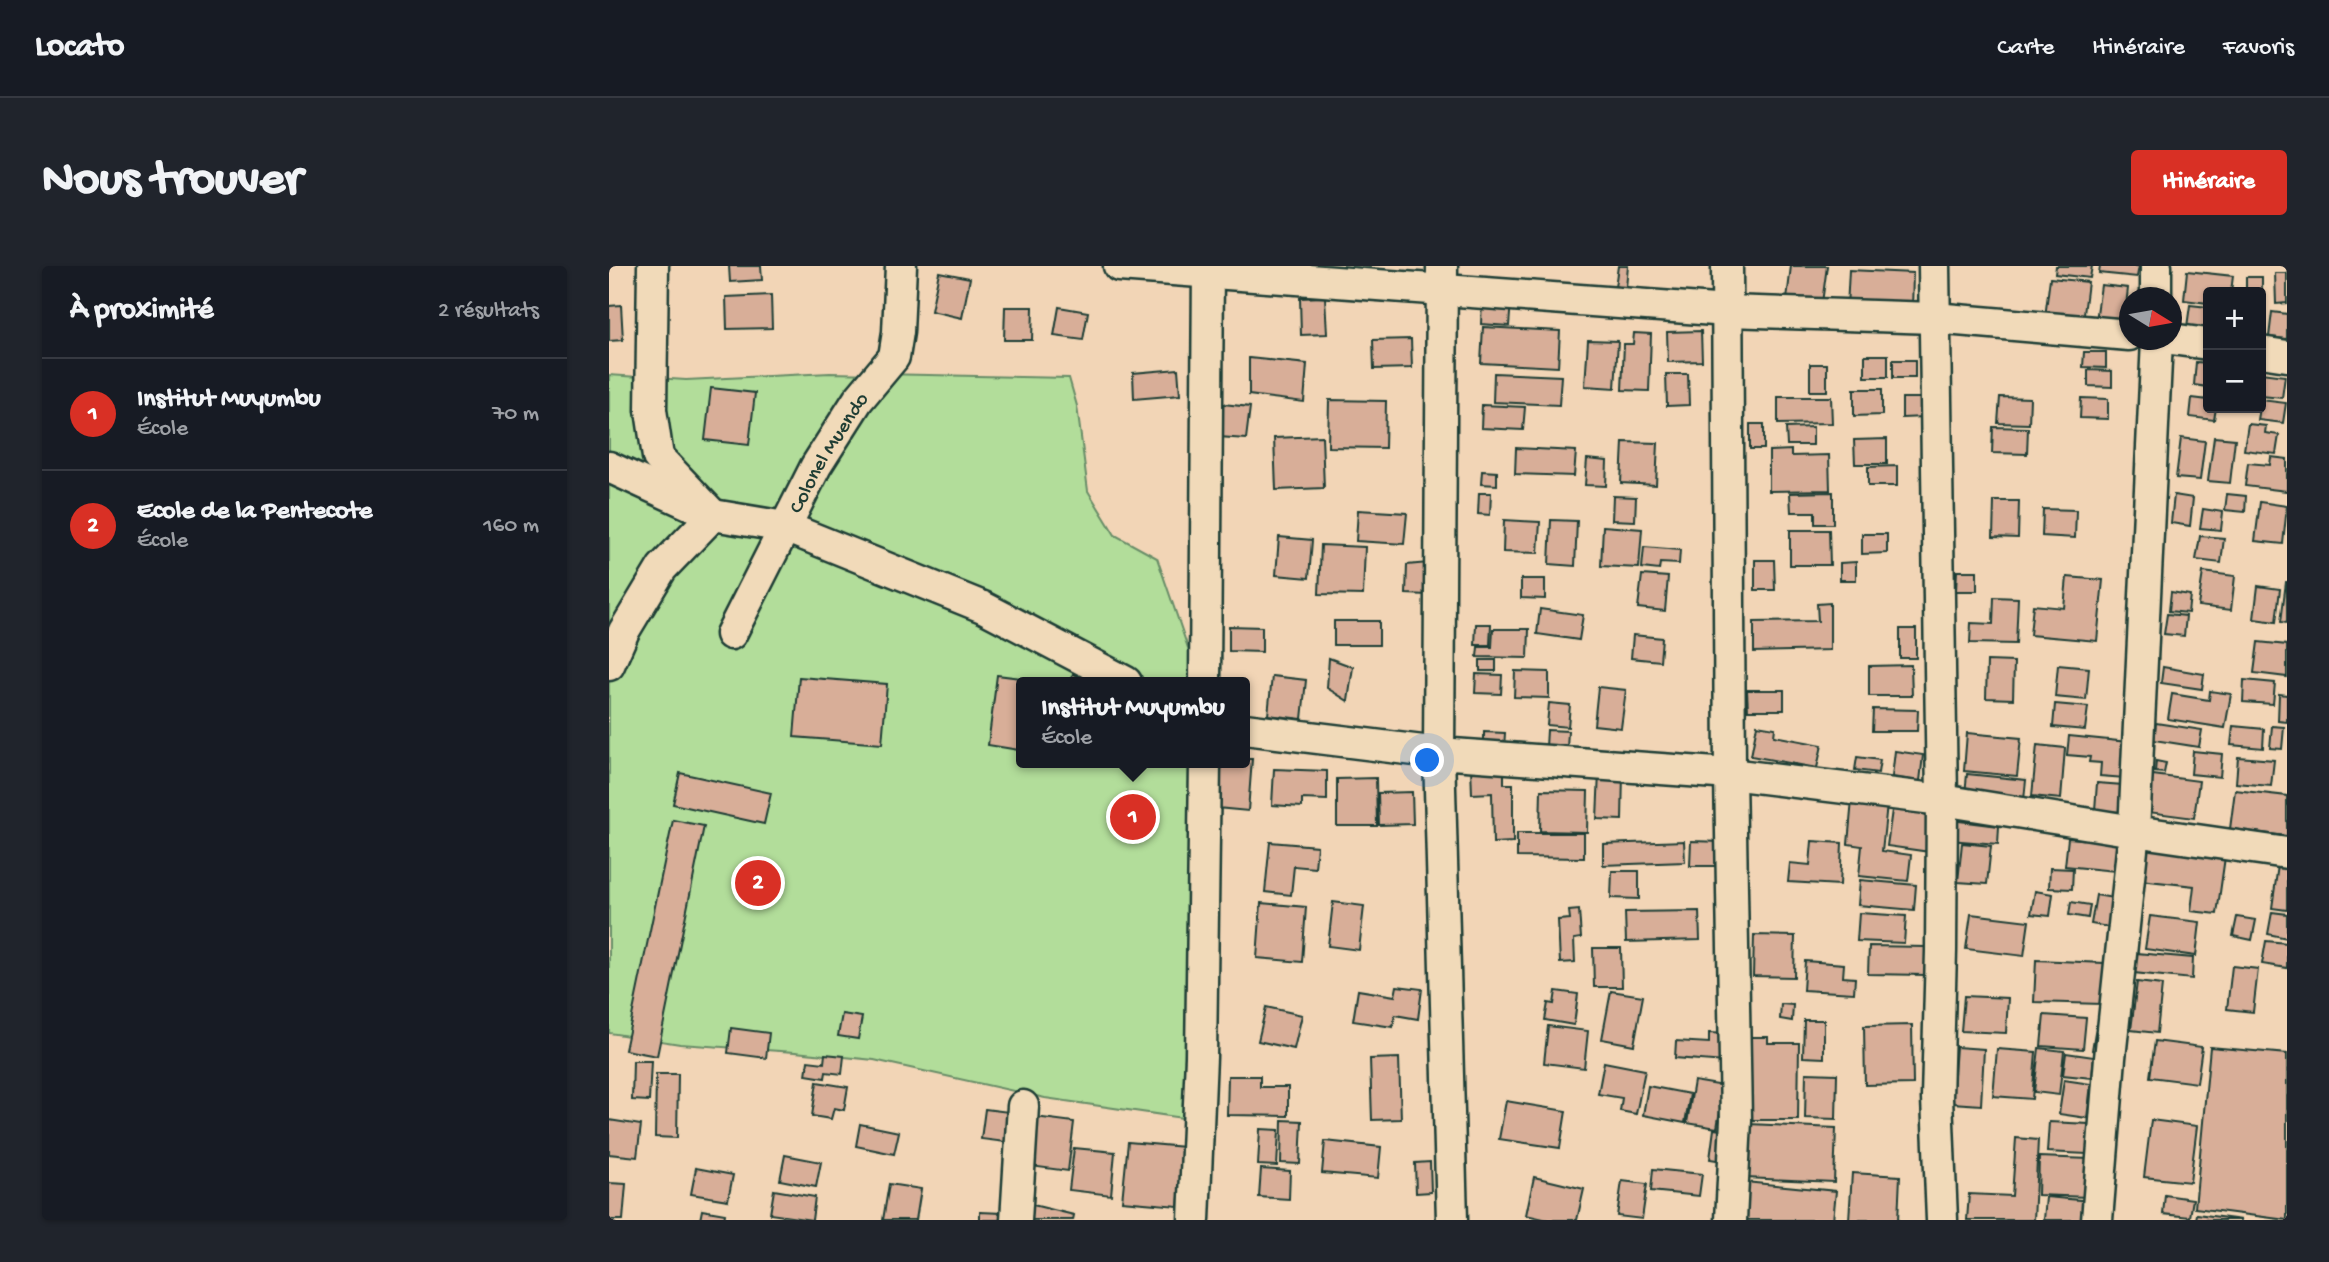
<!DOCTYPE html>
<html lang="fr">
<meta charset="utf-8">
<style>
:root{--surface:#171b24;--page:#20242c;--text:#f1f3f6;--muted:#9ea1a6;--line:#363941;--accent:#d93025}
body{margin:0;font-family:"Gochi Hand",sans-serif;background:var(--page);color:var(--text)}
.controls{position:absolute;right:21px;top:21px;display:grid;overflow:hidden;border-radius:7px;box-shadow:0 2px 5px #0004}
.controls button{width:63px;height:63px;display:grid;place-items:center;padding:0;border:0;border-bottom:2px solid var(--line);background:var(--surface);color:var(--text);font:35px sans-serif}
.compass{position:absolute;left:1510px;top:21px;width:63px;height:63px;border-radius:50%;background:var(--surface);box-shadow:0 2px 5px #0004;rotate:101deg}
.you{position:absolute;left:819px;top:495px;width:24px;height:24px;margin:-18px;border:5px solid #fff;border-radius:50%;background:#1a73e8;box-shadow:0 0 0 10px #1a73e833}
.badge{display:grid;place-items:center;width:46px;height:46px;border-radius:50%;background:var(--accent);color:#fff;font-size:23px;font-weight:700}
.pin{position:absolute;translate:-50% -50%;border:4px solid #fff;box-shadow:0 2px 7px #0006}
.popup{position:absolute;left:407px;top:411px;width:234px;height:91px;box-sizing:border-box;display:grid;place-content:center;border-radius:7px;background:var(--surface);filter:drop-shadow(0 2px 5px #0005);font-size:23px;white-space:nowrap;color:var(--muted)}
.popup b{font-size:26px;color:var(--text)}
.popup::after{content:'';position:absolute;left:50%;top:100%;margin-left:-14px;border:14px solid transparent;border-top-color:var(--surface)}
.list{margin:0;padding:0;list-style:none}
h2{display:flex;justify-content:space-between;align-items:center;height:91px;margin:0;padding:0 28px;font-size:30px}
h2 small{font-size:23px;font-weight:400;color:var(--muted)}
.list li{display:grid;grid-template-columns:46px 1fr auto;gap:21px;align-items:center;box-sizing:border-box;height:112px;padding:0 28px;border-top:2px solid var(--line)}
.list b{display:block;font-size:26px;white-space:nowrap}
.list p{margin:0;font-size:23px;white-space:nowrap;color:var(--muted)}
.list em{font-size:23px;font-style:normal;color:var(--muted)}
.map{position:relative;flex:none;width:1678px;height:954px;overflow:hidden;border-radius:7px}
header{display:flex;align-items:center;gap:42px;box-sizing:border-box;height:98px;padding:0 35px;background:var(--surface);border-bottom:2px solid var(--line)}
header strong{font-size:33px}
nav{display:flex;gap:38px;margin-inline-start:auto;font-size:24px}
.intro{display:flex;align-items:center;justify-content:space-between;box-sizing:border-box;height:168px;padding:0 42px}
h1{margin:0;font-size:49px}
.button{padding:18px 32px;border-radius:7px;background:var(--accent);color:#fff;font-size:24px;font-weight:700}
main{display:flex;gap:42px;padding:0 42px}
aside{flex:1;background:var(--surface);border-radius:7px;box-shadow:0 2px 5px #0004}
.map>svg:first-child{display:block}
.green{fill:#b2dd9a;stroke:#688d67;stroke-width:2}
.building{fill:#d8ae98;stroke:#1f3d34;stroke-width:2}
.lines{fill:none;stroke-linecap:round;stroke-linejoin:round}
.minor-casing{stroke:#1f3d34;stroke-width:35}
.minor{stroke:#f1dab9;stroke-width:30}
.labels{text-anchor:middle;stroke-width:5;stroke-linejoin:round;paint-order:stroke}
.street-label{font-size:21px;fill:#1f3d34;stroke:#f1dab9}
</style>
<header>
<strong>Locato</strong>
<nav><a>Carte</a><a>Itinéraire</a><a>Favoris</a></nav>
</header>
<div class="intro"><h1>Nous trouver</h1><a class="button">Itinéraire</a></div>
<main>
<aside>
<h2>À proximité<small>2 résultats</small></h2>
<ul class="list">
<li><span class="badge">1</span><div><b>Institut Muyumbu</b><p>École</p></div><em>70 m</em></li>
<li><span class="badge">2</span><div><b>Ecole de la Pentecote</b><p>École</p></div><em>160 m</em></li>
</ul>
</aside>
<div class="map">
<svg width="1678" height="954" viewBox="0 0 1678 954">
<rect width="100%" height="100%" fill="#f2d5b6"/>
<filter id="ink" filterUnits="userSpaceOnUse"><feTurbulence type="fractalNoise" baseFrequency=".0143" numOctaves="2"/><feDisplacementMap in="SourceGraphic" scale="14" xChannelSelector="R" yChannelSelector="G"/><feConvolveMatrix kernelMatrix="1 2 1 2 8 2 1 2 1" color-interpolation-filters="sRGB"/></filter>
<g filter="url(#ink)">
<!-- green -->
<path class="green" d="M221,107L460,112L468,140L479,225L506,269L548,292L580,385V416H412V497H580V651L574,852L436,832L265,794L186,786L71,778L0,767V109L77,114Z"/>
<!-- building -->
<path class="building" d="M120,0H152L153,14L121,16Z
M1009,0H1019L1017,22L1006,21Z
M1182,0H1218L1213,37L1178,33Z
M1447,0H1483L1481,12L1446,8Z
M1491,0H1530L1528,11L1490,7Z
M1240,4L1304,7L1303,45L1238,42Z
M1578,5L1624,10L1622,26H1599V37L1575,34Z
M330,6L361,12L353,52L322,45Z
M1666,7H1678V37L1667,38Z
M1637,11H1653V34H1652V26H1637Z
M1441,12L1479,16L1474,56L1436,51Z
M1492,19L1519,22L1515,59L1487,55Z
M162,29L163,62L118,63L117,31Z
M716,31L718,68L692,69L691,32Z
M873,33L902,35L900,60L872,58Z
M12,39L14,74L0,75V40Z
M1581,39L1599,41V64L1578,61Z
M396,41H424L423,74H395Z
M450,41L479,46L474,74L445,70Z
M1663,46L1678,48V73L1660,71Z
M874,61L951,65L949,101L872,97Z
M1092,65L1093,95L1059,96L1058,66Z
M1025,67L1042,68L1040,125L1013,124L1015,78H1024Z
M802,73L803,102L765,103L764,74Z
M979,74L1009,75L1006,122L976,120Z
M1475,86H1497V102L1474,101Z
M1256,89H1279V111H1256Z
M640,92L698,98L695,136L640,129Z
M1284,94H1306V112H1284Z
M1587,96L1599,97V121L1585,119Z
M1201,98H1218V125H1201Z
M569,103L571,129L525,133L524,107Z
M1479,104L1503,105V121L1479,120Z
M885,107L952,110L950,139L884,136Z
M1652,107L1676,110L1673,132L1652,130Z
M1057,108H1079L1080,139L1058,140Z
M102,122L146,127L140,179L96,174Z
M1245,123H1273V149L1245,150Z
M1169,131H1222L1223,157L1169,158Z
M1391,131L1421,132L1420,158L1389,157Z
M1293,132H1315V151L1293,152Z
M1472,132L1499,133V153L1471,152Z
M1583,132L1599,134V142H1607L1605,154L1581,151Z
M720,134L777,135L776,182L719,181Z
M1652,134L1677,137L1674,157L1649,154Z
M614,138L641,141L637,173L610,171Z
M873,139L916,141L914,164L872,162Z
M1141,158H1155V183H1141Z
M1639,158L1657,160L1656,167L1670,169L1667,188L1635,184Z
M1204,161V179H1178L1177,162Z
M1384,161L1419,162L1418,188L1383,187Z
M713,170L715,222L667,224L665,172Z
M1605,171L1626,173L1621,217L1599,215Z
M1572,172L1596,175L1591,214L1567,212Z
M1278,173V198H1246L1245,174Z
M1014,176L1049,177L1047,219L1012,217Z
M907,182L967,185L965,210L906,208Z
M1182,184V190L1220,189L1221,224L1160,225V185Z
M1662,191L1678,193V225L1636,220L1639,197L1661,199Z
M978,193L998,195L997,220L976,219Z
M1288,200V220H1259V201Z
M873,205L888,206V219L872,218Z
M1224,226V258H1206V246H1182L1181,227Z
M870,227H882L881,249L869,248Z
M1618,228L1637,230L1636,246L1616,244Z
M1565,229L1584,232L1581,260L1562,257Z
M1004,230L1027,231L1026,255L1003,254Z
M1385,235H1410L1409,272L1384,271Z
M1651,236L1678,240L1674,278L1646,275Z
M1434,243L1467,244L1466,272L1433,270Z
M1594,243L1614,246L1612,264L1591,262Z
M749,244L798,247L795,278L747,275Z
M895,254L931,256L929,287L894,286Z
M942,254L968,255L966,300L940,298Z
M994,260L1033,263L1030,302L992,300Z
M1181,264H1220L1221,299H1181Z
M1253,268H1278V287L1253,288Z
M1591,270L1615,272L1612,297L1587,294Z
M670,271L703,274L700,312L667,309Z
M712,279L756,281L754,329L710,328Z
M1035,281L1071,284L1070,298L1051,297L1050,304L1033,302Z
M1146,294H1165L1166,324H1146Z
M1247,296V314H1231V297Z
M819,297L818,329L797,328L798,299Z
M1348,305H1368V325H1347Z
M1594,306L1626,310L1622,344L1589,340Z
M1033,309L1059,311L1056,345L1029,342Z
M1458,311L1494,314L1488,375L1421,369L1424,339L1455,342Z
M912,313H936V333L912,332Z
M1677,316H1678V357L1672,356Z
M1649,320L1671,323L1667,356L1645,353Z
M1562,326L1581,329L1579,347L1560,345Z
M1385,331L1409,332L1407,378L1361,377L1362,357L1384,358Z
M1221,337V384L1145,386V356L1209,355L1208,338Z
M931,343L974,349L970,374L928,368Z
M1558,348L1577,350L1575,370L1555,368Z
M725,355H770V379H725Z
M867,358H882L881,379H866Z
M620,360L653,361V386L620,385Z
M884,363H920L919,392L868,391L869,381H883Z
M1291,363H1307V392H1291Z
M1024,369L1053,372L1051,395L1022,392Z
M1649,376L1678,379V411L1645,407Z
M720,392L744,401L739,435L718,422Z
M871,394H887V405H871Z
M1378,395L1405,396L1404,433L1377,432Z
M1302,399L1303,430H1260V400Z
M1449,399L1480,402L1477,434L1446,431Z
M1554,401L1595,408L1593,423L1552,417Z
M906,405L940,406V432L905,431Z
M464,408L481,416H460Z
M867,408L893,409L892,428L866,427Z
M388,409L420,413L419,416H412L410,484L379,479Z
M663,410L697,414L693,453L659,449Z
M190,411L278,418L273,478L185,471Z
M1635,414L1666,417L1664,438L1634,436Z
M989,421L1017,424L1012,462L985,459Z
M1138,424H1175V444H1139Z
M1601,425L1622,428L1616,462L1559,453L1563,428L1600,434Z
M1670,428L1678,429V456L1669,455Z
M940,437L961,439L959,461L938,459Z
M1446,438L1479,441L1476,464L1444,461Z
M1264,443L1309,444L1308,465H1263Z
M1547,457L1593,464L1590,481L1545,474Z
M1148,459L1166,462L1165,470L1213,479L1208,502L1142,490Z
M1624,460L1655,463L1654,482L1622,479Z
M1663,460L1675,461L1673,483L1661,482Z
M938,464L959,465L958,483L937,481Z
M875,466L896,467L895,482L875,481Z
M1358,467L1412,472L1408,510L1355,505Z
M1460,470L1519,476L1516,512L1491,510L1492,497L1480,496L1481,491L1458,489Z
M1428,479L1456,482L1452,533L1423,530Z
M1286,485L1314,489L1311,515L1283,511Z
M1584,485L1613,488L1611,511L1582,508Z
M1248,491L1271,494L1269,507L1246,504Z
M1629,491L1665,494L1662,520L1627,517Z
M636,493H643L639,545L608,542L612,497H636Z
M1547,495L1557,497L1555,507L1546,506Z
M862,501H895V518H904V576L884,577L883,527L863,528Z
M665,503L718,505V534L693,533V541L663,539Z
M990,506H1014L1013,554L988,553Z
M71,507L162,527L155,558L64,538Z
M1358,508L1417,514L1415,534L1356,528Z
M1544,509L1590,515L1585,552L1539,546Z
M767,512L768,560H728V513Z
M1488,517L1514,519L1511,546L1486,544Z
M932,524L979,525L978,566L931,565Z
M1626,524L1678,530V570L1621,563Z
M803,526L804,558L770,559L769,527Z
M511,534L526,535L524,558L509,557Z
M1243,534L1278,538L1273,585L1302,589L1299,615L1250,610L1253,580L1239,578Z
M1284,537L1327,543L1321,586L1278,580Z
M64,554L95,560L48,790L16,784Z
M1342,554L1390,560L1389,578L1340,574Z
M908,567H975V592L908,591Z
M1459,572L1508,576L1506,605L1456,600Z
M1075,575L1076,596L994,599V578Z
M1082,575L1114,576V600H1081Z
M1203,575L1233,577L1231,619L1179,616L1181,597L1201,599Z
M661,576L708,580L706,602L685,600L682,629L656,626Z
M1353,577L1382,580L1378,618L1349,616Z
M1536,581L1616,591L1608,648L1582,645L1585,620L1531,614Z
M1669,599L1678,600V644L1663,642Z
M1441,602L1464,603L1463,623L1440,622Z
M1003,605H1030V633L1002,632Z
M1251,614L1307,619L1305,644L1249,639Z
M1426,625L1444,628L1441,650L1422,648Z
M1487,629L1504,632L1499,661L1482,658Z
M724,636L755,640L750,684L719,680Z
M1462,636L1481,639L1479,652L1460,649Z
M652,637L697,641L693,696L648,692Z
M970,644L972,672L965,673L966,696L951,697L949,654L961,653L960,645Z
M1090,645L1091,674L1017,676L1016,646Z
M1663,646L1678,648V672L1659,668Z
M1250,647L1297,650L1295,677L1248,675Z
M1362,648L1420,655L1415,690L1357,683Z
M1541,650L1591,656L1587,690L1536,683Z
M1628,651L1647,654L1643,674L1624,670Z
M1145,669L1186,670L1185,711L1144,710Z
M1657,675L1678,677V702L1653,698Z
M1260,680L1317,681V709L1259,708Z
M984,682H1012L1013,721H985Z
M1527,687L1584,692L1583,713L1525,707Z
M1427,694L1495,697L1493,738L1425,736Z
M1196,695L1235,698L1234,711L1246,712L1245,727L1194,724Z
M1623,700L1649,703L1644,746L1618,743Z
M1528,716L1553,719L1548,767L1522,764Z
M788,720L813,723L809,753L786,749L784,761L744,755L749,724L786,730Z
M947,725L969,728L965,759L936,754L939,737L945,738Z
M1002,725L1034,730L1025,779L993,773Z
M1355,730L1399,732L1397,767L1352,765Z
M1172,738L1184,739L1183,755L1171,753Z
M657,741L693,749L685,783L649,775Z
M233,748L253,751L249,773L229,770Z
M1435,749L1477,752L1474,783L1432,780Z
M1195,754H1215V792L1194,791Z
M1303,759L1304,818L1256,819L1255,760Z
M939,760L979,765L975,802L935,797Z
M1487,760L1501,763L1496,787L1483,784Z
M122,762L160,767L157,792L119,787Z
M1100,767L1119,768L1116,796L1066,792L1067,775L1100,777Z
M1140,771H1159V777H1190L1189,854H1139Z
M1546,775L1593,781L1588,817L1541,811Z
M1347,781L1375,783L1372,839L1343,837Z
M1601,781L1678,788V954L1586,942Z
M1430,782L1455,785L1450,829L1425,826Z
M1388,783L1427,786L1423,833L1384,830Z
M1457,787L1485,791L1483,812L1454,809Z
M216,788L235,790L233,808L217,806L216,812L197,809L199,795L215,797Z
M790,792L792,853L763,854L761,793Z
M24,795H42L40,835L23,834Z
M995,796L1036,804L1027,848L1011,845L1013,832L989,828Z
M1197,807L1228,808L1227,853L1196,852Z
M47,808H69L68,872L46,871Z
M619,810H651V821H679V850L618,849Z
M1455,814L1482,818L1478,852L1450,848Z
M1085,815L1115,820L1108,862L1078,857Z
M208,816L239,821L235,844L225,842L222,853L203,850Z
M1039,820L1081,828L1076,857L1034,849Z
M897,835L957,845L951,882L890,873Z
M376,843L408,847L404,877L372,873Z
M426,851L465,856L459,905L421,900Z
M0,854L32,859L28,891L0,888Z
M673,854L693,855L691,898L672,897Z
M1542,854L1588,860L1581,916L1535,911Z
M1440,856L1480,858L1478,888L1438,886Z
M251,858L290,866L285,888L247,880Z
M1139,858L1227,862L1225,916L1137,912Z
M651,863L670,864L668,900L649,899Z
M1105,863L1118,865L1114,895L1101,893Z
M1407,872L1429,874L1425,954H1358L1360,928L1403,930Z
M716,875L772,881L769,912L713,907Z
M519,876L575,881L569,940L513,935Z
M465,882L506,886L502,929L460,924Z
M176,889L212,896L207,921L171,914Z
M1430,891L1481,893L1479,931L1429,929Z
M821,896L822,926L807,927L806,897Z
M87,902L124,909L119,934L82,928Z
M652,903L681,905L680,933L650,931Z
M1044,903L1093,908L1090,930L1042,925Z
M1243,907L1291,910L1289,954H1240Z
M925,911L975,923L968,954H939L917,949Z
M1013,915L1038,918L1033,953L1008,950Z
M1136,916L1227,925L1224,954H1132Z
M0,917L17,918L14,954H0Z
M280,918L312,923L307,954H274Z
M165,924L206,931L203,954L161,948Z
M1556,929L1584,933L1581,951L1554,948Z
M1437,931L1482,935L1481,954H1435Z
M424,939L465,949L464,954H420Z
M93,944L116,948L115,954H91Z
M371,946L393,947L392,954H371Z
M1588,948L1633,954H1587Z"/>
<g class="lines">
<!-- minor casing -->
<g class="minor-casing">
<g id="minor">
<path d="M510,0L1119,45L1325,52L1520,69"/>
<path d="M833,0L830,487L843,954"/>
<path d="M1118,0L1121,508L1127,854L1122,954"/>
<path d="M1325,0L1333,534L1332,685L1328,832L1333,954"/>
<path d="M1547,0V32"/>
<path d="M1562,73L1599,78"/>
<path d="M1652,86L1678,90"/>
<path d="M0,201L104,249L176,261L374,341L517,416"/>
<path id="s1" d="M122,368L207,200L249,134L285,91L289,66L292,0"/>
<path d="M0,399L15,365L53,302L104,249L49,191L42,144L44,0"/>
<path d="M596,416L599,0"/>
<path d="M636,463L830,487L1121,508L1333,534L1525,565L1678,587"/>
<path d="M407,954L414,840"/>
<path d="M585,954L592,791L596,497"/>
<path d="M1488,954L1501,792L1525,565L1548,74"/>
</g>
</g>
<!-- minor -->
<use href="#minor" class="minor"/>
</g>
</g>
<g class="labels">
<!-- street labels -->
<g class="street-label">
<text dy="7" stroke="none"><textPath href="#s1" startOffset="206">Colonel Muendo</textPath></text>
</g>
</g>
</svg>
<div class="controls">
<button>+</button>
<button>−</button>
</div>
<svg class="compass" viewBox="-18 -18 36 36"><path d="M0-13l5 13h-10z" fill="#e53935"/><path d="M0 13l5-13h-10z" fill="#9ea1a6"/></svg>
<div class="you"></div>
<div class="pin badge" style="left:524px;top:551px">1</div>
<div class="popup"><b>Institut Muyumbu</b>École</div>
<div class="pin badge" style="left:149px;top:617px">2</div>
</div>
</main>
